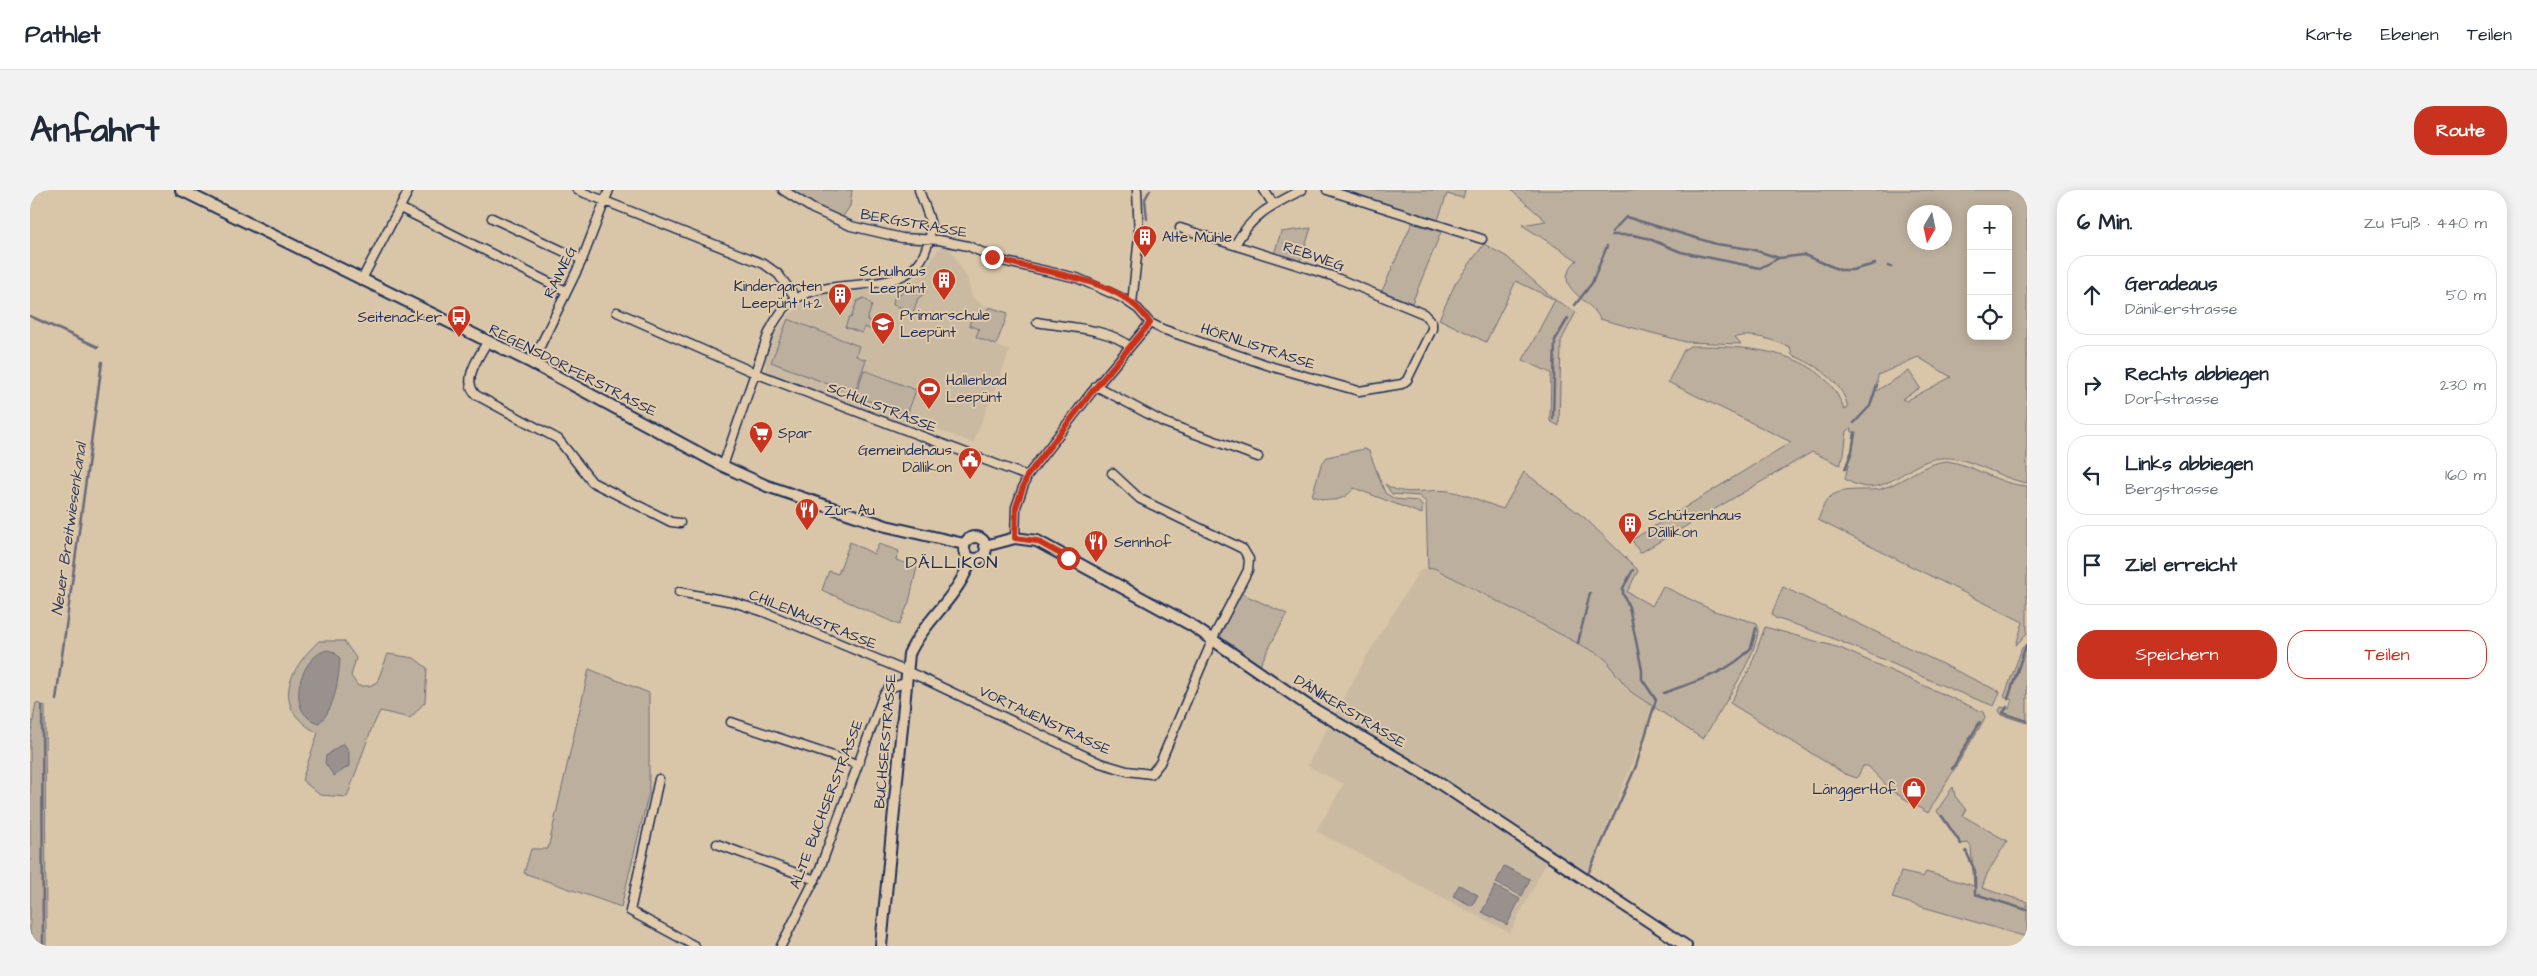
<!DOCTYPE html>
<html lang="de">
<meta charset="utf-8">
<style>
:root{--surface:#fff;--page:#f2f2f3;--text:#1f2937;--muted:#747a83;--line:#e0e1e3;--accent:#c8321e}
body{margin:0;font-family:"Architects Daughter",sans-serif;background:var(--page);color:var(--text)}
.controls{position:absolute;right:15px;top:15px;display:grid;overflow:hidden;border-radius:10px;box-shadow:0 2px 12px #0003}
.controls button{width:45px;height:45px;display:grid;place-items:center;padding:0;border:0;border-bottom:1px solid var(--line);background:var(--surface);color:var(--text);font:25px sans-serif}
.compass{position:absolute;left:1877px;top:15px;width:45px;height:45px;border-radius:50%;background:var(--surface);box-shadow:0 2px 12px #0003;rotate:189deg}
.stop{position:absolute;width:15px;height:15px;margin:-11px;border:4px solid #c8321e;border-radius:50%;background:#fff}
.stop.end{background:#c8321e;border-color:#fff;box-shadow:0 1px 5px #0008}
.list{margin:0;padding:0;list-style:none}
h2{display:flex;justify-content:space-between;align-items:center;height:65px;margin:0;padding:0 20px;font-size:21px}
h2 small{font-size:16px;font-weight:400;color:var(--muted)}
.list li{display:grid;grid-template-columns:32px 1fr auto;gap:15px;align-items:center;box-sizing:border-box;height:80px;margin:0 10px 10px;padding:0 10px;border:1px solid var(--line);border-radius:20px}
.list b{display:block;font-size:19px;white-space:nowrap}
.list p{margin:0;font-size:16px;white-space:nowrap;color:var(--muted)}
.list em{font-size:16px;font-style:normal;color:var(--muted)}
.actions{display:flex;gap:10px;padding:15px 20px}
.actions a{flex:1;padding:11px 0;border:1px solid var(--accent);border-radius:20px;text-align:center;font-size:18px;color:var(--accent)}
.actions .main{background:var(--accent);color:#fff}
.icon{flex:none;width:28px;height:28px;fill:none;stroke:currentColor;stroke-width:2;stroke-linecap:round;stroke-linejoin:round}
.map{position:relative;flex:none;width:1997px;height:756px;overflow:hidden;border-radius:20px}
header{display:flex;align-items:center;gap:30px;box-sizing:border-box;height:70px;padding:0 25px;background:var(--surface);border-bottom:1px solid var(--line)}
header strong{font-size:24px}
nav{display:flex;gap:28px;margin-inline-start:auto;font-size:18px}
.intro{display:flex;align-items:center;justify-content:space-between;box-sizing:border-box;height:120px;padding:0 30px}
h1{margin:0;font-size:35px}
.button{padding:12px 22px;border-radius:20px;background:var(--accent);color:#fff;font-size:18px;font-weight:700}
main{display:flex;gap:30px;padding:0 30px}
aside{flex:1;background:var(--surface);border-radius:20px;box-shadow:0 2px 12px #0003}
.map>svg:first-child{display:block}
.built{fill:#cbbaa2}
.green{fill:#bdaf9d;stroke:#6c6f7e;fill-rule:evenodd}
.water{fill:#99918e;stroke:#676a7b}
.lines{fill:none;stroke-linecap:round;stroke-linejoin:round}
.stream{stroke:#676a7b;stroke-width:2.5}
.street-casing{stroke:#1b2f5e;stroke-width:11}
.secondary-casing{stroke:#1b2f5e;stroke-width:14}
.street{stroke:#e1cbaa;stroke-width:8}
.secondary{stroke:#e1cbaa;stroke-width:10}
.route{stroke:#c8321e;stroke-width:6}
.labels{text-anchor:middle;stroke-width:4;stroke-linejoin:round;paint-order:stroke}
.street-label{font-size:15px;fill:#1b2f5e;stroke:#e1cbaa}
.poi-label{font-size:15px;fill:#1b2f5e;stroke:#e1cbaa;text-anchor:start}
.water-label{font-size:16px;font-style:italic;fill:#2e3e65;stroke:#e1cbaa}
.quarter-label{font-size:18px;letter-spacing:1px;fill:#1b2f5e;stroke:#e1cbaa}
</style>
<header>
<strong>Pathlet</strong>
<nav><a>Karte</a><a>Ebenen</a><a>Teilen</a></nav>
</header>
<div class="intro"><h1>Anfahrt</h1><a class="button">Route</a></div>
<main>
<div class="map">
<svg width="1997" height="756" viewBox="0 0 1997 756">
<rect width="100%" height="100%" fill="#d9c5a7"/>
<filter id="ink" filterUnits="userSpaceOnUse"><feTurbulence type="fractalNoise" baseFrequency=".02" numOctaves="2"/><feDisplacementMap in="SourceGraphic" scale="10" xChannelSelector="R" yChannelSelector="G"/><feConvolveMatrix kernelMatrix="1 2 1 2 8 2 1 2 1" color-interpolation-filters="sRGB"/></filter>
<g filter="url(#ink)">
<!-- built -->
<path class="built" d="M910,57H919L938,90L942,107L953,115L976,122L964,154L980,161L943,253L909,240L906,232L885,224L880,237L737,182L735,178V171L746,142L758,126L775,112L798,103L875,95L894,81Z
M1403,378L1570,465L1580,473L1579,475L1590,485L1595,495L1625,517L1557,684L1522,662L1480,743L1286,641L1314,594L1277,576L1339,462L1390,380Z"/>
<!-- green -->
<path class="green" d="M760,0H822L820,16L812,28L778,12Z
M1313,0H1435L1433,8L1417,4L1408,30Z
M1481,0H1997V293C1966,288 1936,262 1904,269C1872,276 1852,313 1815,289L1826,242H1822L1821,238L1817,241L1814,264L1810,275L1782,262L1610,363L1602,350L1761,252L1638,192L1654,160L1660,156C1714,156 1794,158 1814,220L1818,218C1812,190 1786,175 1762,165L1760,157C1742,150 1725,143 1705,147L1711,154L1656,152L1570,129C1561,108 1518,98 1547,70L1492,35L1516,31ZM1941,19H1978V146H1941ZM1884,22H1914V52H1884ZM1888,167L1921,187L1876,211L1872,209L1890,198L1879,181L1846,201L1848,185Z
M1382,33L1411,42L1382,113L1352,101Z
M1281,38L1270,72L1244,64L1251,42Z
M1454,54L1477,67L1525,110L1546,122L1531,151L1529,236L1520,231L1521,183L1493,170L1525,110L1486,91L1456,152L1409,129L1425,94Z
M877,99L883,104L886,101H894V104L888,108L882,125L876,123L875,126L871,125L873,118L863,115L864,108Z
M834,108L842,115L837,130L847,135L845,141L834,137L832,143L815,137L819,127L821,128L827,111Z
M959,117L978,123L966,155L946,147L949,139L939,135L943,124L953,128Z
M758,129L829,156L826,166L836,170L824,204L741,172Z
M834,180L886,200L877,225L825,206Z
M1334,259L1339,261L1355,303L1365,309L1388,311L1392,316V324L1324,298C1312,313 1299,312 1282,306L1291,275L1297,267Z
M1917,271C1945,275 1969,295 1997,296V443L1986,455L1993,432L1788,330C1791,324 1793,314 1798,309C1809,296 1835,302 1850,299C1874,293 1891,273 1917,271Z
M1494,282L1555,328L1606,378L1608,381L1597,402L1622,416L1633,396L1684,421L1727,433C1736,454 1685,528 1673,549L1601,502L1579,475L1580,473L1570,465L1404,378L1398,379L1396,312L1389,306L1362,304L1355,294C1373,308 1397,298 1418,301C1437,304 1455,313 1473,319Z
M820,352L844,364L849,354L869,361L866,370L887,377L879,412L869,435L792,400L799,381L808,384Z
M1753,397L1970,502L1964,516C1890,489 1821,451 1745,428L1742,423Z
M1210,403L1257,424L1230,475L1191,447L1192,440Z
M1735,437L1810,458L1953,522L1955,527L1951,535L1898,623L1862,601L1838,576H1833L1827,588L1815,584L1700,513L1720,478Z
M289,451H314L326,468L321,486L328,496H339L347,492L358,464L384,468L397,478L395,512L380,528L350,521L341,540L317,607L290,605L272,590L288,543C241,518 257,481 289,451Z
M1997,454V533L1972,525L1969,521L1971,517L1979,519L1982,510L1974,507L1992,458Z
M559,479L619,503V602L591,717L494,683L501,659H518Z
M6,513L15,516L16,756H0V547Z
M1923,597L1925,606L1936,620L1933,626L1977,651L1957,684L1952,698L1997,712V747L1862,708L1871,682L1893,687L1896,682L1944,696L1941,657L1938,653L1931,654L1907,621Z"/>
<!-- water -->
<path class="water" d="M297,460L304,462L310,468C309,487 305,520 289,533C254,524 269,467 297,460Z
M313,553L319,561V576L304,586L295,573L296,566Z
M1474,676L1500,689L1492,706L1466,693Z
M1429,695L1448,705L1442,716L1423,706Z
M1465,696L1490,709L1477,735L1452,722Z"/>
<g class="lines">
<!-- stream -->
<path class="stream" d="M1117,29L1115,9L1120,0
M1582,42L1596,27L1686,54L1721,59L1749,68L1774,65L1810,80H1822L1845,74
M1582,45H1603L1617,48L1651,62L1730,78L1749,68
M1114,55L1117,37
M1858,76L1861,77
M1545,115L1562,93L1577,56
M0,126L68,157
M1523,229L1525,150L1538,128
M1824,233L1840,216L1847,195
M1815,279L1822,261L1825,243
M1548,453L1560,403
M1634,503C1663,492 1699,483 1720,459C1722,457 1725,442 1726,438
M1978,509L1996,455
M26,510L72,172
M12,516L13,756
M1977,517L1973,523L1997,531
M1922,579L1950,532
M1912,626L1931,654
M1936,661L1945,681V704L1997,720
M1558,684L1606,576L1626,510L1612,489V480L1599,417L1593,404V398L1603,380"/>
<!-- street casing -->
<g class="street-casing">
<path id="street" d="M547,0L734,74L748,84L766,108
M753,0L783,19L821,36L872,48L909,50L938,56L972,71L1047,88L1092,108L1108,119L1120,133L1132,139L1243,177L1329,201L1372,194L1377,190L1402,139V133L1394,124L1302,86L1150,38
M1234,0L1243,14
M1297,0L1452,49
M370,18L536,101
M462,28L552,70
M1205,55C1222,24 1242,15 1272,0
M332,89L379,0
M1102,114L1109,46L1107,0
M587,122L725,183L997,286
M1007,132C1033,137 1079,138 1099,156
M457,152C449,167 431,190 446,205L528,249L562,292L641,332L650,333
M502,173L552,70L579,0
M1066,196L1133,232L1228,267
M693,276L738,145C744,131 754,115 769,107C809,85 880,109 896,59C899,52 901,44 901,36C899,24 893,12 889,0
M985,348L986,317L997,286L1061,203L1120,133
M649,402L703,412L734,422L890,487L1070,573L1097,581L1121,584L1130,573L1185,444L1218,380L1219,369L1213,359L1110,309L1082,283
M701,532L827,574
M629,589L600,721L665,756
M687,654L785,690
M751,756L789,681L853,506L859,498L875,493"/>
</g>
<!-- secondary casing -->
<g class="secondary-casing">
<path id="secondary" d="M151,0L502,173L693,276L737,296L856,336L934,354
M934 358a11 11 0 1 1 22 0a11 11 0 1 1-22 0Z
M955,356L985,348L1007,351L1161,435L1277,515L1406,591L1656,756
M851,756L879,464C895,429 930,406 941,368"/>
</g>
<!-- street -->
<use href="#street" class="street"/>
<!-- secondary -->
<use href="#secondary" class="secondary"/>
</g>
</g>
<g class="lines" filter="url(#ink)">
<!-- route -->
<path class="route" d="M962,67C1011,85 1089,84 1120,133L1061,203L997,286L986,317L985,348L1007,351L1038,368"/>
</g>
<!-- icons -->
<defs>
<g id="building-pin" transform="scale(1.25)"><path d="M0 17L-7.5 6A9.5 9.5 0 1 1 7.5 6Z" fill="#c8321e" stroke="#e1cbaa"/><path d="M-4-6H4V6H1V3H-1V6H-4ZM-2.5-4.3h1.7v1.8h-1.7ZM.8-4.3h1.7v1.8H.8ZM-2.5-1h1.7V.8h-1.7ZM.8-1h1.7V.8H.8Z" fill="#fff"/></g>
<g id="bus-pin" transform="scale(1.25)"><path d="M0 17L-7.5 6A9.5 9.5 0 1 1 7.5 6Z" fill="#c8321e" stroke="#e1cbaa"/><path d="M-5-6H5V4H4V6H2V4H-2V6H-4V4H-5ZM-3.5-4V0h7V-4ZM-3.5 1.2v1.5H-2V1.2ZM2 1.2v1.5H3.5V1.2Z" fill="#fff"/></g>
<g id="school-pin" transform="scale(1.25)"><path d="M0 17L-7.5 6A9.5 9.5 0 1 1 7.5 6Z" fill="#c8321e" stroke="#e1cbaa"/><path d="M0-5L7-2L0 1L-7-2ZM-4 1L0 2.5L4 1V4Q0 6-4 4Z" fill="#fff"/></g>
<g id="stadium-pin" transform="scale(1.25)"><path d="M0 17L-7.5 6A9.5 9.5 0 1 1 7.5 6Z" fill="#c8321e" stroke="#e1cbaa"/><path d="M0-5a6.5 5 0 1 0 0 10a6.5 5 0 1 0 0-10ZM-3.5-1.8h7v3.6h-7Z" fill="#fff"/></g>
<g id="supermarket-pin" transform="scale(1.25)"><path d="M0 17L-7.5 6A9.5 9.5 0 1 1 7.5 6Z" fill="#c8321e" stroke="#e1cbaa"/><path d="M-6-5.5h2.5l.6 2H6L4.5 2H-2.5L-4.4-4H-6ZM-1.5 3.2a1.3 1.3 0 1 0 .1 0ZM3 3.2a1.3 1.3 0 1 0 .1 0Z" fill="#fff"/></g>
<g id="civic-pin" transform="scale(1.25)"><path d="M0 17L-7.5 6A9.5 9.5 0 1 1 7.5 6Z" fill="#c8321e" stroke="#e1cbaa"/><path d="M-.6-6.5H3V-4.5H.6V-3L4-1V1h2V6H-6V1h2V-1L-.6-3ZM-1.2 2.5V6h2.4V2.5Z" fill="#fff"/></g>
<g id="restaurant-pin" transform="scale(1.25)"><path d="M0 17L-7.5 6A9.5 9.5 0 1 1 7.5 6Z" fill="#c8321e" stroke="#e1cbaa"/><path d="M-5-6h1v4h1v-4h1v4h1v-4h1v5L-1.5 .5V6h-2V.5L-5-1ZM5-6V6H3V1.5H1.5Q1.5-4 5-6Z" fill="#fff"/></g>
<g id="shop-pin" transform="scale(1.25)"><path d="M0 17L-7.5 6A9.5 9.5 0 1 1 7.5 6Z" fill="#c8321e" stroke="#e1cbaa"/><path d="M-5-2.5h2.3a2.7 3.5 0 0 1 5.4 0H5L5.5 6h-11ZM-1.5-2.5h3a1.5 2.3 0 0 0-3 0Z" fill="#fff"/></g>
</defs>
<g fill-rule="evenodd">
<use href="#building-pin" x="1115" y="47"/>
<use href="#building-pin" x="914" y="90"/>
<use href="#building-pin" x="810" y="105"/>
<use href="#bus-pin" x="429" y="127"/>
<use href="#school-pin" x="853" y="134"/>
<use href="#stadium-pin" x="899" y="199"/>
<use href="#supermarket-pin" x="731" y="243"/>
<use href="#civic-pin" x="940" y="269"/>
<use href="#restaurant-pin" x="777" y="320"/>
<use href="#building-pin" x="1600" y="334"/>
<use href="#restaurant-pin" x="1066" y="352"/>
<use href="#shop-pin" x="1884" y="599"/>
</g>
<g class="labels">
<!-- street labels -->
<g class="street-label">
<text transform="translate(884 33) rotate(10)" y="5">BERGSTRASSE</text>
<text transform="translate(1284 66) rotate(19)" y="5">REBWEG</text>
<text transform="translate(530 82) rotate(-64)" y="5">RAIWEG</text>
<text transform="translate(1228 156) rotate(18)" y="5">HÖRNLISTRASSE</text>
<text transform="translate(543 180) rotate(27)" y="5">REGENSDORFERSTRASSE</text>
<text transform="translate(852 217) rotate(21)" y="5">SCHULSTRASSE</text>
<text transform="translate(783 429) rotate(22)" y="5">CHILENAUSTRASSE</text>
<text transform="translate(1320 521) rotate(31)" y="5">DÄNIKERSTRASSE</text>
<text transform="translate(1015 530) rotate(25)" y="5">VORTAUENSTRASSE</text>
<text transform="translate(855 551) rotate(-85)" y="5">BUCHSERSTRASSE</text>
<text transform="translate(796 614) rotate(-69)" y="5">ALTE BUCHSERSTRASSE</text>
</g>
<!-- poi labels -->
<g class="poi-label">
<text x="1132" y="52">Alte Mühle</text>
<text x="896" y="86" text-anchor="end">Schulhaus<tspan x="896" dy="17">Leepünt</tspan></text>
<text x="792" y="101" text-anchor="end">Kindergarten<tspan x="792" dy="17">Leepünt 1+2</tspan></text>
<text x="870" y="130">Primarschule<tspan x="870" dy="17">Leepünt</tspan></text>
<text x="412" y="132" text-anchor="end">Seitenacker</text>
<text x="916" y="195">Hallenbad<tspan x="916" dy="17">Leepünt</tspan></text>
<text x="748" y="248">Spar</text>
<text x="922" y="265" text-anchor="end">Gemeindehaus<tspan x="922" dy="17">Dällikon</tspan></text>
<text x="794" y="325">Zur Au</text>
<text x="1618" y="330">Schützenhaus<tspan x="1618" dy="17">Dällikon</tspan></text>
<text x="1084" y="357">Sennhof</text>
<text x="1866" y="604" text-anchor="end">LänggerHof</text>
</g>
<!-- water labels -->
<g class="water-label">
<text transform="translate(38 339) rotate(-82)" y="6">Neuer Breitwiesenkanal</text>
</g>
<!-- quarter labels -->
<g class="quarter-label">
<text x="922" y="378">DÄLLIKON</text>
</g>
</g>
</svg>
<div class="controls">
<button>+</button>
<button>−</button>
<button><svg class="icon" aria-label="locate" viewBox="0 0 24 24"><circle cx="12" cy="12" r="6"/><path d="M12 2v4M12 18v4M2 12h4M18 12h4"/></svg></button>
</div>
<svg class="compass" viewBox="-18 -18 36 36"><path d="M0-13l5 13h-10z" fill="#e53935"/><path d="M0 13l5-13h-10z" fill="#747a83"/></svg>
<div class="stop" style="left:1038px;top:368px"></div>
<div class="stop end" style="left:962px;top:67px"></div>
</div>
<aside>
<h2>6 Min.<small>Zu Fuß · 440 m</small></h2>
<ul class="list">
<li><svg class="icon" aria-label="ahead" viewBox="0 0 24 24"><path d="M12 20V5M6 11l6-6 6 6"/></svg><div><b>Geradeaus</b><p>Dänikerstrasse</p></div><em>50 m</em></li>
<li><svg class="icon" aria-label="right" viewBox="0 0 24 24"><path d="M7 20v-9h11M14 6l5 5-5 5"/></svg><div><b>Rechts abbiegen</b><p>Dorfstrasse</p></div><em>230 m</em></li>
<li><svg class="icon" aria-label="left" viewBox="0 0 24 24"><path d="M17 20v-9H6M10 6l-5 5 5 5"/></svg><div><b>Links abbiegen</b><p>Bergstrasse</p></div><em>160 m</em></li>
<li><svg class="icon" aria-label="arrive" viewBox="0 0 24 24"><path d="M6 21V4h12l-3 4 3 4H6"/></svg><div><b>Ziel erreicht</b></div></li>
</ul>
<div class="actions"><a class="main">Speichern</a><a>Teilen</a></div>
</aside>
</main>
